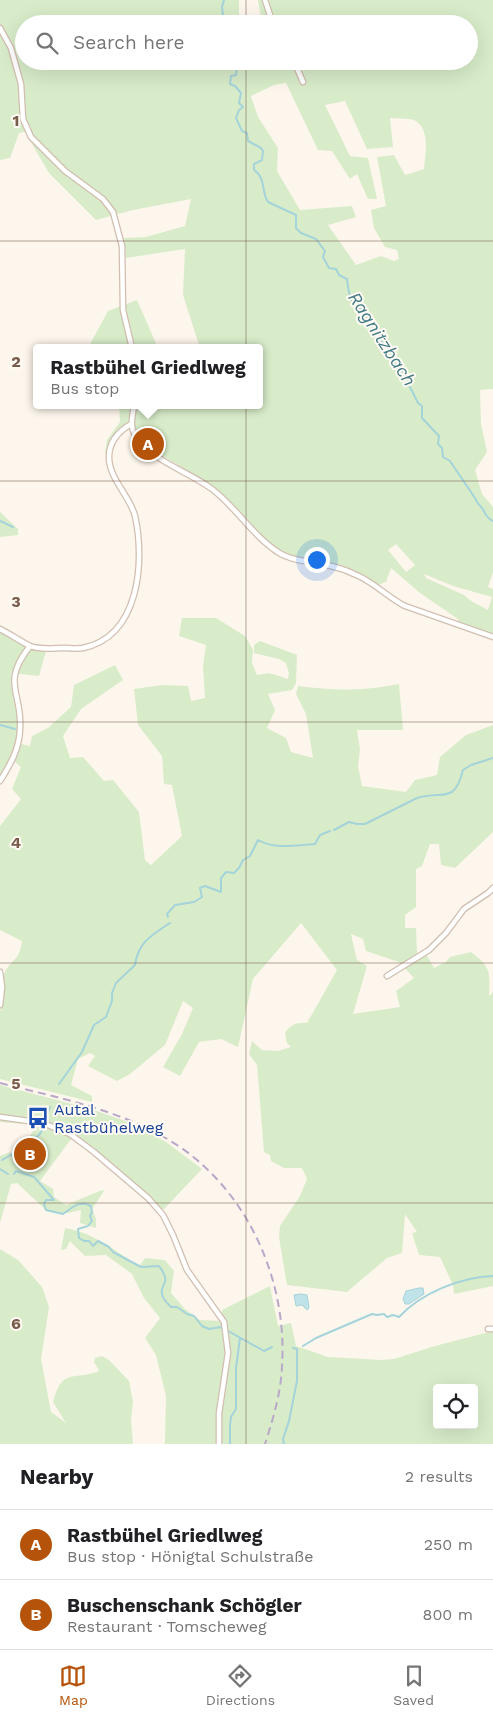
<!DOCTYPE html>
<meta charset="utf-8">
<style>
:root{--surface:#fff;--page:#f2f2f2;--text:#202124;--muted:#757577;--line:#e0e0e0;--accent:#b45309}
body{margin:0;font-family:"Work Sans",sans-serif;background:var(--page);color:var(--text)}
.controls{position:absolute;right:15px;bottom:15px;display:grid;overflow:hidden;border-radius:5px;box-shadow:0 5px 20px #0002}
.controls button{width:45px;height:45px;display:grid;place-items:center;padding:0;border:0;border-bottom:1px solid var(--line);background:var(--surface);color:var(--text);font:25px sans-serif}
.you{position:absolute;left:316px;top:559px;width:18px;height:18px;margin:-12px;border:4px solid #fff;border-radius:50%;background:#1a73e8;box-shadow:0 0 0 8px #1a73e833}
.badge{display:grid;place-items:center;width:32px;height:32px;border-radius:50%;background:var(--accent);color:#fff;font-size:16px;font-weight:700}
.pin{position:absolute;translate:-50% -50%;border:2px solid #fff;box-shadow:0 1px 5px #0006}
.popup{position:absolute;left:33px;top:344px;width:230px;height:65px;box-sizing:border-box;display:grid;place-content:center;border-radius:5px;background:var(--surface);filter:drop-shadow(0 1px 4px #0005);font-size:16px;white-space:nowrap;color:var(--muted)}
.popup b{font-size:19px;color:var(--text)}
.popup::after{content:'';position:absolute;left:50%;top:100%;margin-left:-10px;border:10px solid transparent;border-top-color:var(--surface)}
.list{margin:0;padding:0;list-style:none}
h2{display:flex;justify-content:space-between;align-items:center;height:65px;margin:0;padding:0 20px;font-size:21px}
h2 small{font-size:16px;font-weight:400;color:var(--muted)}
.list li{display:grid;grid-template-columns:32px 1fr auto;gap:15px;align-items:center;box-sizing:border-box;height:70px;padding:0 20px;border-top:1px solid var(--line)}
.list b{display:block;font-size:19px;white-space:nowrap}
.list p{margin:0;font-size:16px;white-space:nowrap;color:var(--muted)}
.list em{font-size:16px;font-style:normal;color:var(--muted)}
.icon{flex:none;width:28px;height:28px;fill:none;stroke:currentColor;stroke-width:2;stroke-linecap:round;stroke-linejoin:round}
.map{position:relative;flex:none;width:493px;height:1444px;overflow:hidden}
.search{position:absolute;background:var(--surface);box-shadow:0 5px 20px #0002;left:15px;right:15px;top:15px;height:55px;display:flex;align-items:center;gap:12px;box-sizing:border-box;padding:0 18px;border-radius:28px;color:var(--muted);font-size:19px}
.sheet{height:205px;background:var(--surface)}
nav{display:flex;justify-content:space-around;align-items:center;box-sizing:border-box;height:70px;border-top:1px solid var(--line);background:var(--surface);font-size:14px;color:var(--muted)}
nav a{display:grid;justify-items:center;gap:2px}
nav .on{color:var(--accent)}
.map>svg:first-child{display:block}
.green{fill:#d8ecc9;fill-rule:evenodd}
.water{fill:#bfe3e8;stroke:#a5d3da}
.lines{fill:none;stroke-linecap:round;stroke-linejoin:round}
.stream{stroke:#a5d3da;stroke-width:2}
.minor-casing{stroke:#d1beb0;stroke-width:7}
.minor{stroke:#fff;stroke-width:4.5}
.rail{stroke:#b9a8c9;stroke-width:2;stroke-dasharray:8 5;stroke-linecap:butt}
.grid{fill:none;stroke:#7a5c4d;stroke-width:1;stroke-opacity:0.55}
.labels{text-anchor:middle;stroke-width:4;stroke-linejoin:round;paint-order:stroke}
.transit-label{font-size:16px;fill:#164399;stroke:#fffaf3;text-anchor:start}
.water-label{font-size:18px;font-style:italic;fill:#437c86;stroke:#fffaf3}
.grid-label{font-size:16px;text-anchor:middle;font-weight:bold;fill:#7a5c4d;stroke:#fffaf3;stroke-width:4;stroke-linejoin:round;paint-order:stroke}
</style>
<div class="map">
<svg width="493" height="1444" viewBox="0 0 493 1444">
<rect width="100%" height="100%" fill="#fdf6ec"/>
<!-- green -->
<path class="green" d="M0,0H239V24H24V61H469V24H262L258,0H493V389L480,390L481,424L487,452L475,470L482,494L493,507V572L488,587L493,589V637L486,634L485,631L459,622L458,619L420,593L391,568L386,582L378,585L354,571L318,561L274,554L247,527L248,520L229,500L208,483L158,453L141,438L129,420C121,430 115,441 112,453H105L107,440L120,422L119,405H259V348H200L183,295L185,249L126,258L124,238L146,237L185,226L191,199L133,210L96,220L49,173L25,132L19,133L10,158L0,160ZM286,83L318,150L332,151L350,179L357,174L368,199H377L368,158L350,156L325,105L345,101L367,149L393,147L390,118C396,119 408,118 414,120C431,128 425,155 424,169L405,175L394,155L377,157L386,206L371,210L374,228L385,247L397,250L399,259L394,261L381,256L356,265L328,225L356,217L352,206L300,210L277,171L278,148L258,117L251,96L274,85ZM396,544L415,565L406,572L388,550ZM424,574L453,586L492,597L488,610L471,601L464,595L426,578Z
M137,300L158,348H88L108,311Z
M0,512L18,529V535L0,537Z
M182,618H216L245,636L253,650L252,663L257,675L269,673L288,679L289,673L286,663L279,659L254,653V645L260,641L297,655L296,683L292,690L268,694L275,710L267,728L286,738L291,752L313,758L306,714L296,694L298,686C335,691 362,691 399,684L403,730H357L360,749L358,766L362,786L406,792L415,780L437,775L440,757L466,735L493,725V832L455,868L441,865L439,844H430L422,866L416,869V907L405,915V928H416L417,953L426,954L434,968L446,962L450,957L471,952C491,967 490,972 489,996L493,992V1286L454,1294L453,1285L440,1257L419,1255L412,1233L417,1232L405,1214L402,1253L387,1258L347,1292L287,1285L279,1237L280,1226L300,1196L307,1179L302,1168H284L271,1161L270,1155L264,1152L257,1065L249,1054L252,1041L262,1050L278,1051L291,1047L287,1043L285,1033C290,1025 297,1022 307,1023L337,970L301,923L253,979L238,1047L221,1039L199,1042L180,1076L163,1067L182,1034L193,1008L183,1001L165,1045L130,1074L117,1081L88,1066L95,1056L90,1053L78,1059L71,1085L92,1096V1102L0,1079V1012C4,1001 1,980 5,972C13,957 19,962 22,941L0,930V826L21,799L12,789L21,767L13,760L0,781V632C14,640 30,650 46,651L39,676L11,673V684L15,706L19,712L21,728L17,738L21,744L30,746L32,736L48,728L71,707L74,685L115,665L123,680L81,709L63,736L70,758L83,757L104,781L113,780L139,812L145,860L151,865L182,836L172,785L164,784L162,756L138,725L134,689L162,685L188,686L191,701L205,698L203,666L206,645L179,636ZM351,934L363,939L366,951L399,962L414,978L396,991L400,1007L353,1014L367,966L357,960Z
M0,1085L91,1109L131,1123L166,1142L202,1169L163,1210L136,1184L74,1135L40,1181L53,1189L54,1197L66,1205L102,1190L104,1191L92,1209L96,1219V1228L80,1223L81,1210L68,1213L48,1212L17,1183L11,1184L0,1223V1156L10,1152L15,1159L37,1125L0,1122Z
M65,1228C92,1232 117,1251 139,1267L145,1258L165,1260L174,1271L171,1293L185,1309L200,1320L221,1321L222,1310L270,1286L278,1326L291,1323L296,1346L328,1357L381,1360L394,1359L435,1346L493,1331V1444H164L165,1442L166,1396L156,1355L145,1338L160,1318L144,1298L132,1274L106,1255L85,1256L70,1241L66,1249L61,1250ZM437,1388H474V1425H437Z
M0,1249L18,1260L42,1287L49,1307L41,1359L51,1412L66,1423L53,1402C62,1369 71,1380 97,1372L99,1370L94,1362L95,1358L102,1356L109,1360L129,1381L133,1402L131,1420L133,1444H0Z"/>
<!-- water -->
<path class="water" d="M419,1288H423L424,1294L409,1304H405L403,1299L406,1291Z
M301,1294L307,1295L309,1308L307,1310L302,1305L296,1306L294,1295Z"/>
<g class="lines">
<!-- stream -->
<path class="stream" d="M224,24L222,7L224,0
M228,61L229,63L237,67L236,75L231,76L230,84L235,86L241,93L239,103L243,107L239,110L236,118L242,131L247,133L248,141L261,148L263,151L262,160L254,164V170C266,177 261,192 268,202L296,215V228L301,233L316,239L325,251L323,257L329,268L336,269L339,275L347,279C348,286 348,294 352,300C358,310 369,309 368,322L372,324L381,341L387,345L393,356L395,365L407,376L409,385L418,403L422,406V418L439,436L438,444L442,448L443,457L450,461L475,498C477,504 479,504 482,508C486,514 486,518 493,521
M0,521L13,527
M0,725L15,729
M334,830L349,822L357,824H365L417,798C444,790 454,805 463,770L471,765L493,758
M168,917L167,914L175,905L194,902L202,897L200,888L205,886L221,892V878L226,872L234,873L239,868L243,860L250,856L258,840C276,850 296,845 315,844L320,835L330,831
M59,1084L82,1052L94,1025L106,1017L112,1001V993L116,983L135,965C138,942 152,935 170,923
M45,1121L50,1107
M2,1160C13,1153 37,1142 42,1130
M0,1169L8,1174
M14,1174L16,1171L34,1177L54,1200H46L44,1204L46,1210L63,1214C73,1207 79,1200 91,1206L92,1212L90,1216L92,1221L88,1226L78,1229L79,1238L84,1241H89L93,1246L98,1241L109,1247L113,1252L141,1267L159,1266C174,1286 157,1283 163,1297C164,1300 168,1304 171,1307H177L187,1314L194,1316L202,1326L209,1329L221,1327L264,1351L272,1347
M303,1346L316,1338L372,1314L377,1315L384,1314L387,1317L393,1315L399,1317C421,1293 461,1277 493,1276
M230,1444V1426L231,1417L236,1409V1368L240,1338
M284,1444L283,1439L289,1421L297,1381V1349L293,1348"/>
<!-- minor casing -->
<g class="minor-casing">
<path id="minor" d="M265,0L273,24
M0,28L11,48L21,84L23,119L31,137L65,171L103,199L113,212L122,246L123,310L132,348
M294,61L303,82
M134,405C133,416 129,425 135,435C153,462 186,470 212,489C237,508 254,538 281,554C293,561 308,561 321,564C332,566 344,569 354,574C373,581 387,597 405,606L493,637
M0,629C10,634 20,641 30,646C40,650 54,648 64,648C70,648 77,649 83,648C140,636 145,561 135,516C130,496 109,479 109,457C109,442 119,431 131,424
M0,781C10,765 19,750 20,730C23,692 0,684 30,646
M0,972L2,987L0,1005
M387,976L429,950L446,933L464,909L488,893L493,888
M0,1117L43,1123L70,1134L94,1152L148,1198L163,1215L173,1235L187,1270L224,1322L228,1353L219,1413V1444
M488,1329H493"/>
</g>
<!-- minor -->
<use href="#minor" class="minor"/>
<!-- rail -->
<path class="rail" d="M0,1083C55,1097 112,1108 162,1136C243,1180 288,1276 282,1366C281,1393 273,1419 265,1444"/>
</g>
<!-- grid -->
<path class="grid" d="M246,0V24M246,61V1444M0,241H493M0,481H493M0,722H493M0,963H493M0,1203H493"/>
<!-- icons -->
<defs>
<g id="bus-bare" transform="scale(1.725)"><path d="M-5-6H5V4H4V6H2V4H-2V6H-4V4H-5ZM-3.5-4V0h7V-4ZM-3.5 1.2v1.5H-2V1.2ZM2 1.2v1.5H3.5V1.2Z" fill="#1a4fb4" stroke="#fffaf3" stroke-width="2.5" paint-order="stroke"/></g>
</defs>
<g fill-rule="evenodd">
<use href="#bus-bare" x="38" y="1118"/>
</g>
<g class="labels">
<!-- transit labels -->
<g class="transit-label">
<text x="54" y="1115">Autal<tspan x="54" dy="18">Rastbühelweg</tspan></text>
</g>
<!-- water labels -->
<g class="water-label">
<text transform="translate(382 339) rotate(57)" y="6">Ragnitzbach</text>
</g>
</g>
<g class="grid-label">
<text x="16" y="126">1</text>
<text x="16" y="367">2</text>
<text x="16" y="607">3</text>
<text x="16" y="848">4</text>
<text x="16" y="1089">5</text>
<text x="16" y="1329">6</text>
</g>
</svg>
<div class="controls">
<button><svg class="icon" aria-label="locate" viewBox="0 0 24 24"><circle cx="12" cy="12" r="6"/><path d="M12 2v4M12 18v4M2 12h4M18 12h4"/></svg></button>
</div>
<div class="you"></div>
<div class="pin badge" style="left:148px;top:444px">A</div>
<div class="popup"><b>Rastbühel Griedlweg</b>Bus stop</div>
<div class="pin badge" style="left:30px;top:1154px">B</div>
<div class="search"><svg class="icon" aria-label="search" viewBox="0 0 24 24"><circle cx="10" cy="10" r="6"/><path d="M15 15l6 6"/></svg>Search here</div>
</div>
<section class="sheet">
<h2>Nearby<small>2 results</small></h2>
<ul class="list">
<li><span class="badge">A</span><div><b>Rastbühel Griedlweg</b><p>Bus stop · Hönigtal Schulstraße</p></div><em>250 m</em></li>
<li><span class="badge">B</span><div><b>Buschenschank Schögler</b><p>Restaurant · Tomscheweg</p></div><em>800 m</em></li>
</ul>
</section>
<nav>
<a class="on"><svg class="icon" aria-label="map" viewBox="0 0 24 24"><path d="M3 6l6-2 6 2 6-2v14l-6 2-6-2-6 2zM9 4v14M15 6v14"/></svg>Map</a>
<a><svg class="icon" aria-label="directions" viewBox="0 0 24 24"><path d="M12 3l9 9-9 9-9-9zM9 14v-3h6M13 9l2 2-2 2"/></svg>Directions</a>
<a><svg class="icon" aria-label="saved" viewBox="0 0 24 24"><path d="M7 4h10v16l-5-4-5 4z"/></svg>Saved</a>
</nav>
